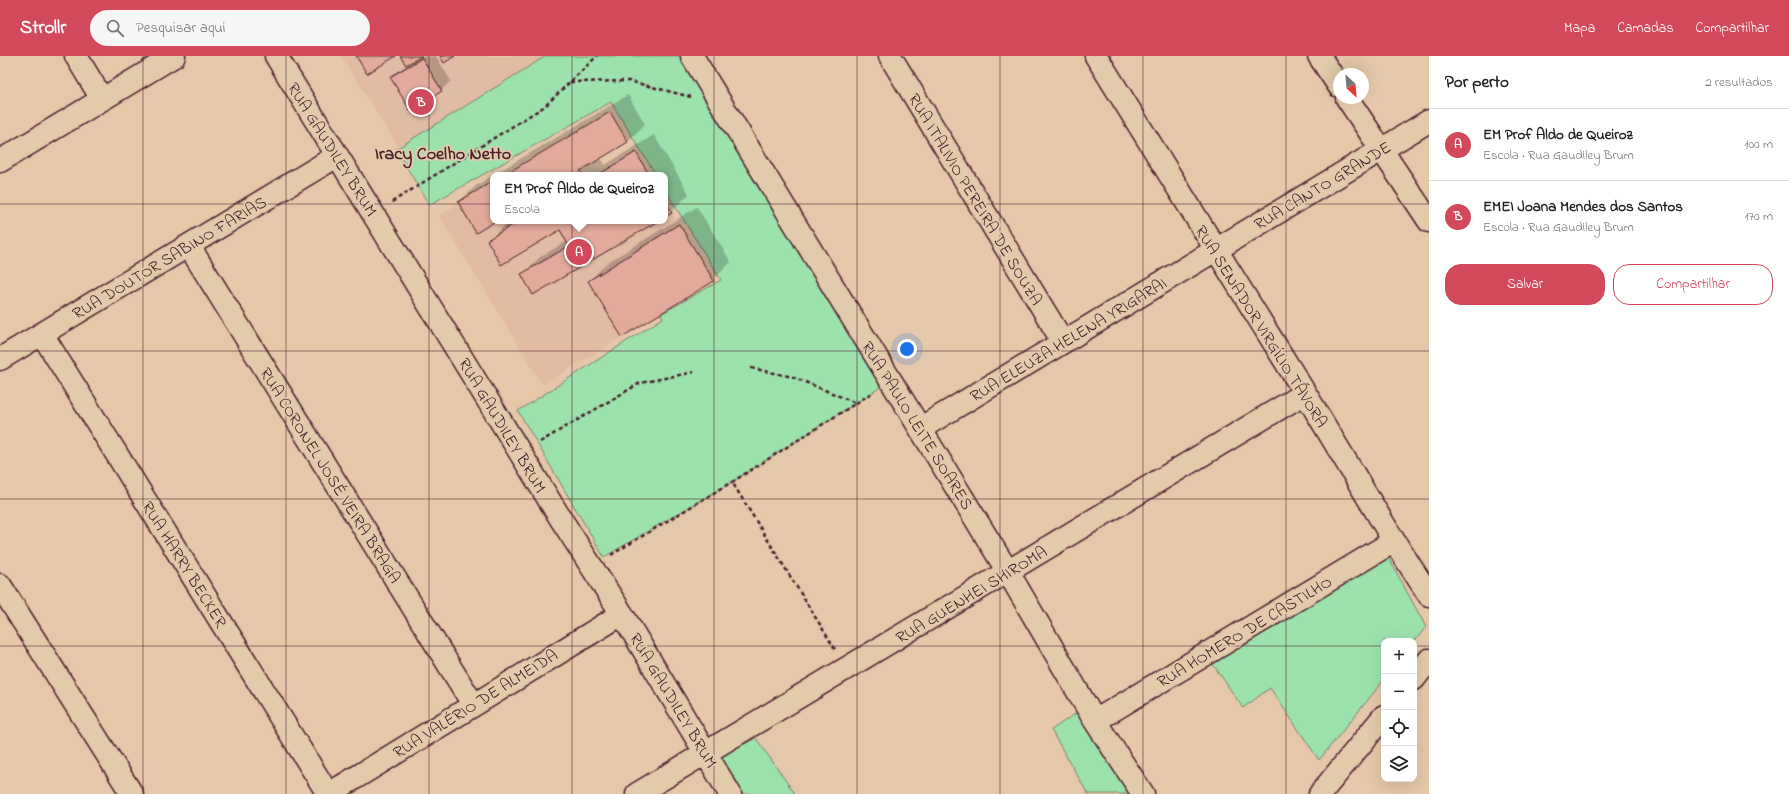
<!DOCTYPE html>
<html lang="pt">
<meta charset="utf-8">
<style>
:root{--surface:#fff;--page:#f6f6f6;--text:#222;--muted:#767676;--line:#e0e0e0;--accent:#d1495b}
body{margin:0;font-family:"Indie Flower",sans-serif;background:var(--page);color:var(--text)}
.controls{position:absolute;right:12px;bottom:12px;display:grid;overflow:hidden;border-radius:8px;box-shadow:0 4px 16px #0002}
.controls button{width:36px;height:36px;display:grid;place-items:center;padding:0;border:0;border-bottom:1px solid var(--line);background:var(--surface);color:var(--text);font:20px sans-serif}
.compass{position:absolute;left:1333px;top:12px;width:36px;height:36px;border-radius:50%;background:var(--surface);box-shadow:0 4px 16px #0002;rotate:154deg}
.you{position:absolute;left:907px;top:293px;width:14px;height:14px;margin:-10px;border:3px solid #fff;border-radius:50%;background:#1a73e8;box-shadow:0 0 0 6px #1a73e833}
.badge{display:grid;place-items:center;width:26px;height:26px;border-radius:50%;background:var(--accent);color:#fff;font-size:13px;font-weight:700}
.pin{position:absolute;translate:-50% -50%;border:2px solid #fff;box-shadow:0 1px 4px #0006}
.popup{position:absolute;left:490px;top:116px;width:178px;height:52px;box-sizing:border-box;display:grid;place-content:center;border-radius:8px;background:var(--surface);filter:drop-shadow(0 1px 3px #0005);font-size:13px;white-space:nowrap;color:var(--muted)}
.popup b{font-size:15px;color:var(--text)}
.popup::after{content:'';position:absolute;left:50%;top:100%;margin-left:-8px;border:8px solid transparent;border-top-color:var(--surface)}
.list{margin:0;padding:0;list-style:none}
h2{display:flex;justify-content:space-between;align-items:center;height:52px;margin:0;padding:0 16px;font-size:17px}
h2 small{font-size:13px;font-weight:400;color:var(--muted)}
.list li{display:grid;grid-template-columns:26px 1fr auto;gap:12px;align-items:center;box-sizing:border-box;height:72px;padding:0 16px;border-top:1px solid var(--line)}
.list b{display:block;font-size:15px;white-space:nowrap}
.list p{margin:0;font-size:13px;white-space:nowrap;color:var(--muted)}
.list em{font-size:13px;font-style:normal;color:var(--muted)}
.actions{display:flex;gap:8px;padding:12px 16px}
.actions a{flex:1;padding:9px 0;border:1px solid var(--accent);border-radius:16px;text-align:center;font-size:14px;color:var(--accent)}
.actions .main{background:var(--accent);color:#fff}
.icon{flex:none;width:22px;height:22px;fill:none;stroke:currentColor;stroke-width:2;stroke-linecap:round;stroke-linejoin:round}
.map{position:relative;flex:none;width:1429px;height:738px;overflow:hidden}
header{display:flex;align-items:center;gap:24px;box-sizing:border-box;height:56px;padding:0 20px;background:var(--accent);color:#fff}
header strong{font-size:19px}
nav{display:flex;gap:22px;margin-inline-start:auto;font-size:14px}
.search{width:280px;height:36px;background:var(--page);display:flex;align-items:center;gap:10px;box-sizing:border-box;padding:0 14px;border-radius:22px;color:var(--muted);font-size:15px}
main{display:flex}
aside{flex:1;background:var(--surface)}
.map>svg:first-child{display:block}
.built{fill:#e1bca4}
.green{fill:#9de1ad;stroke:#74806c}
.shadow{fill:#0003}
.building{fill:#e1aa9b;stroke:#4a1f2b}
.lines{fill:none;stroke-linecap:round;stroke-linejoin:round}
.street-casing{stroke:#4a1f2b;stroke-width:25}
.secondary-casing{stroke:#4a1f2b;stroke-width:25}
.path{stroke:#4a1f2b;stroke-width:2.5;stroke-dasharray:4 3;stroke-linecap:butt}
.street{stroke:#e2cbab;stroke-width:22}
.secondary{stroke:#e2cbab;stroke-width:22}
.grid{fill:none;stroke:#4a1f2b;stroke-width:1;stroke-opacity:0.55}
.labels{text-anchor:middle;stroke-width:3.5;stroke-linejoin:round;paint-order:stroke}
.street-label{font-size:17px;fill:#4a1f2b;stroke:#e2cbab}
.neighbourhood-label{font-size:18px;font-weight:bold;fill:#4a1f2b;stroke:#e2cbab}
</style>
<header>
<strong>Strollr</strong>
<div class="search"><svg class="icon" aria-label="search" viewBox="0 0 24 24"><circle cx="10" cy="10" r="6"/><path d="M15 15l6 6"/></svg>Pesquisar aqui</div>
<nav><a>Mapa</a><a>Camadas</a><a>Compartilhar</a></nav>
</header>
<main>
<div class="map">
<svg width="1429" height="738" viewBox="0 0 1429 738">
<rect width="100%" height="100%" fill="#e5c8aa"/>
<filter id="ink" filterUnits="userSpaceOnUse"><feTurbulence type="fractalNoise" baseFrequency=".025" numOctaves="2"/><feDisplacementMap in="SourceGraphic" scale="8" xChannelSelector="R" yChannelSelector="G"/><feConvolveMatrix kernelMatrix="1 2 1 2 8 2 1 2 1" color-interpolation-filters="sRGB"/></filter>
<g filter="url(#ink)">
<!-- built -->
<path class="built" d="M341,0H546L399,92Z
M493,125V165H665V145L714,225L543,329L439,160Z"/>
<!-- green -->
<path class="green" d="M546,0H683L884,329L732,426L604,501L518,355L663,262L661,258L721,224L665,134V119H656L611,46L429,149L396,93Z
M1387,499L1426,571L1414,586L1384,585V624L1319,704L1270,632L1243,652L1210,604Z
M1081,654L1135,738H1088L1051,674Z
M756,682L795,738H742L719,701Z"/>
<!-- shadow -->
<path class="shadow" d="M402,0H436L451,25L441,34L411,53L391,21L407,8Z
M628,39L645,68L628,85L601,102L605,109L654,79L689,138L671,156L665,160V119H493Z
M493,119V165H494L476,176L459,146L477,129Z
M697,151L731,206L713,224L589,225L607,207Z
M509,165H656L522,219L540,201L567,185L560,173L488,185Z"/>
<!-- building -->
<path class="building" d="M356,0H396L367,18Z
M400,0H422L406,9Z
M440,0H455L444,7Z
M422,2L442,35L410,54L390,21Z
M610,56L628,86L580,115L583,119H504Z
M636,96L649,119H598Z
M493,125V165H496L476,177L458,146Z
M665,145L672,157L665,161Z
M519,165H658L533,239L521,218L569,190L560,174L501,209L487,184Z
M679,168L714,225L622,281L588,225Z"/>
<g class="lines">
<!-- street casing -->
<g class="street-casing">
<path id="street" d="M76,0L102,43
M276,0L559,460L622,558L730,738
M692,0L1008,516L1095,665L1143,738
M890,0L1063,286
M1096,0L1305,337L1394,485L1429,539
M1319,0L1339,30
M1347,42L1429,165
M0,105L174,0
M189,190L473,648
M42,278L328,738
M0,303L337,100
M921,372L1429,65
M0,529L132,738
M1095,665L1394,485
M329,738L622,558
M637,738L1305,337"/>
</g>
<!-- secondary casing -->
<g class="secondary-casing">
<path id="secondary" d="M1414,623L1429,604
M1320,738L1384,660"/>
</g>
<!-- path -->
<path class="path" d="M570,26L629,25L691,41
M392,146L545,50L597,0
M751,312L793,321L856,347
M540,386L640,327L694,316
M611,499L732,426
M835,593L732,426L872,337"/>
<!-- street -->
<use href="#street" class="street"/>
<!-- secondary -->
<use href="#secondary" class="secondary"/>
</g>
</g>
<!-- grid -->
<path class="grid" d="M143,0V738M286,0V738M429,0V738M572,0V738M714,0V738M857,0V738M1000,0V738M1143,0V738M1286,0V738M0,148H1429M0,295H1429M0,443H1429M0,590H1384M1414,590H1429"/>
<g class="labels">
<!-- street labels -->
<g class="street-label">
<text transform="translate(333 93) rotate(58)" y="6">RUA GAUDILEY BRUM</text>
<text transform="translate(1322 129) rotate(-31)" y="6">RUA CANTO GRANDE</text>
<text transform="translate(976 143) rotate(59)" y="6">RUA ITALIVIO PEREIRA DE SOUZA</text>
<text transform="translate(169 201) rotate(-31)" y="6">RUA DOUTOR SABINO FARIAS</text>
<text transform="translate(1262 270) rotate(58)" y="6">RUA SENADOR VIRGÍLIO TÁVORA</text>
<text transform="translate(1068 283) rotate(-31)" y="6">RUA ELEUZA HELENA YRIGARAI</text>
<text transform="translate(503 369) rotate(59)" y="6">RUA GAUDILEY BRUM</text>
<text transform="translate(918 369) rotate(58)" y="6">RUA PAULO LEITE SOARES</text>
<text transform="translate(331 419) rotate(58)" y="6">RUA CORONEL JOSÉ VEIRA BRAGA</text>
<text transform="translate(185 508) rotate(58)" y="6">RUA HARRY BECKER</text>
<text transform="translate(971 538) rotate(-31)" y="6">RUA GUENHEI SHIROMA</text>
<text transform="translate(1244 575) rotate(-31)" y="6">RUA HOMERO DE CASTILHO</text>
<text transform="translate(674 644) rotate(59)" y="6">RUA GAUDILEY BRUM</text>
<text transform="translate(475 647) rotate(-32)" y="6">RUA VALÉRIO DE ALMEIDA</text>
</g>
<!-- neighbourhood labels -->
<g class="neighbourhood-label">
<text x="443" y="103">Iracy Coelho Netto</text>
</g>
</g>
</svg>
<div class="controls">
<button>+</button>
<button>−</button>
<button><svg class="icon" aria-label="locate" viewBox="0 0 24 24"><circle cx="12" cy="12" r="6"/><path d="M12 2v4M12 18v4M2 12h4M18 12h4"/></svg></button>
<button><svg class="icon" aria-label="layers" viewBox="0 0 24 24"><path d="M12 4l9 5-9 5-9-5zM3 14l9 5 9-5"/></svg></button>
</div>
<svg class="compass" viewBox="-18 -18 36 36"><path d="M0-13l5 13h-10z" fill="#e53935"/><path d="M0 13l5-13h-10z" fill="#767676"/></svg>
<div class="you"></div>
<div class="pin badge" style="left:579px;top:196px">A</div>
<div class="popup"><b>EM Prof Aldo de Queiroz</b>Escola</div>
<div class="pin badge" style="left:421px;top:46px">B</div>
</div>
<aside>
<h2>Por perto<small>2 resultados</small></h2>
<ul class="list">
<li><span class="badge">A</span><div><b>EM Prof Aldo de Queiroz</b><p>Escola · Rua Gaudiley Brum</p></div><em>100 m</em></li>
<li><span class="badge">B</span><div><b>EMEI Joana Mendes dos Santos</b><p>Escola · Rua Gaudiley Brum</p></div><em>170 m</em></li>
</ul>
<div class="actions"><a class="main">Salvar</a><a>Compartilhar</a></div>
</aside>
</main>
